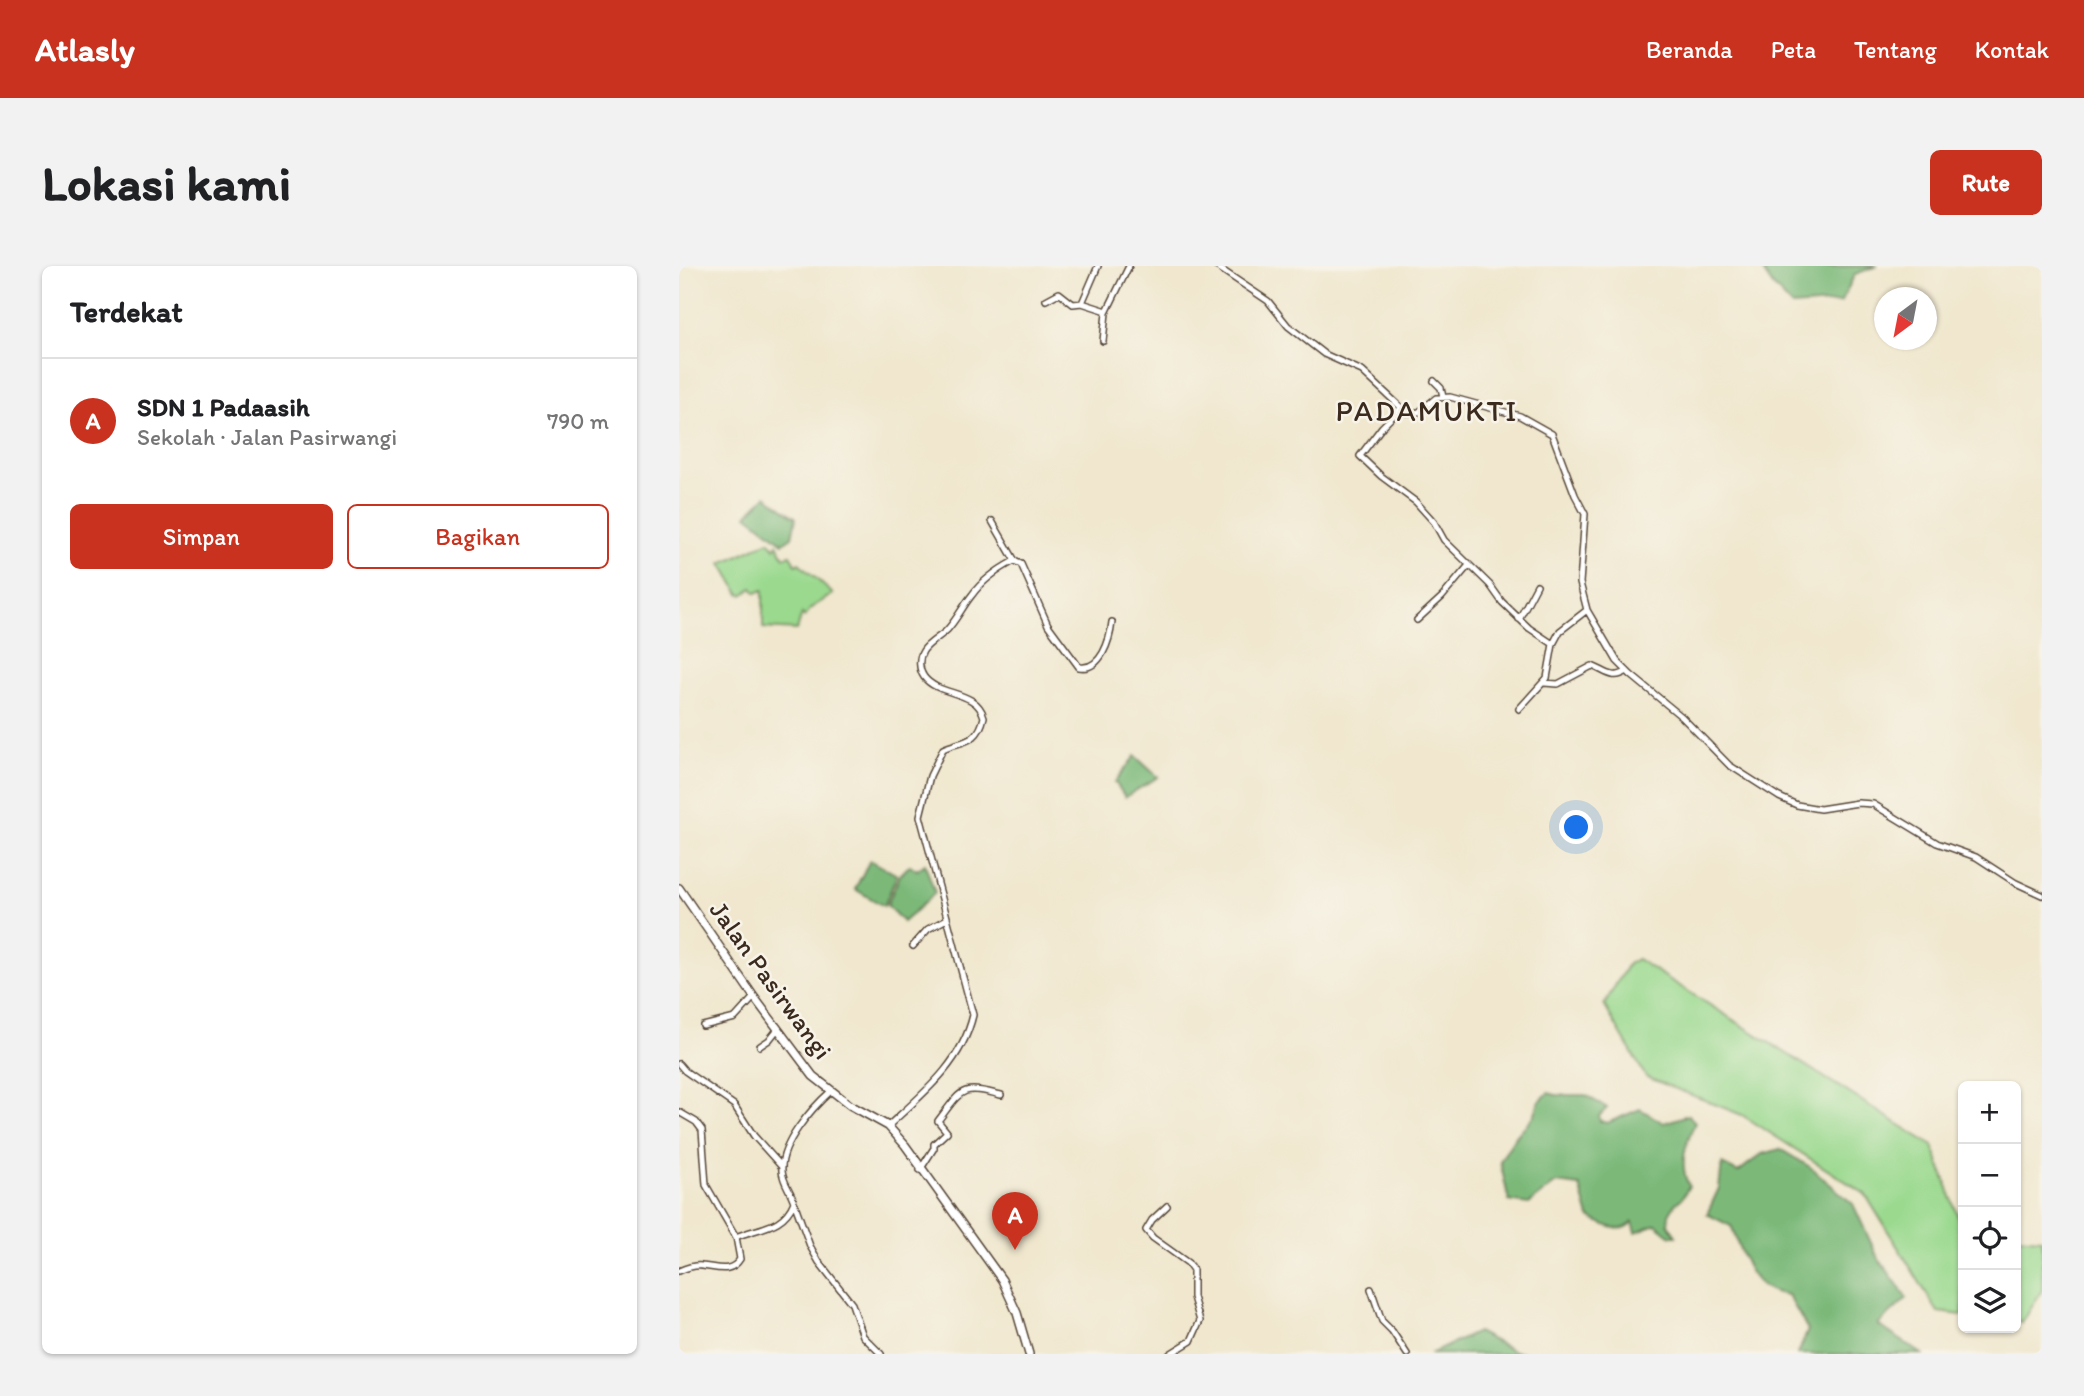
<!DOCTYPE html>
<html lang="id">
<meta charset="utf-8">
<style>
:root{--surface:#fff;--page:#f2f2f2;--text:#202124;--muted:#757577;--line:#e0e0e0;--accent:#c8321e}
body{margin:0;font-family:Itim,sans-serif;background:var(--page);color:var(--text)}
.controls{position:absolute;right:21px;bottom:21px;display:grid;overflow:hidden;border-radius:10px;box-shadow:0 2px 5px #0004}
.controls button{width:63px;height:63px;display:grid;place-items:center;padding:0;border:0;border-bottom:2px solid var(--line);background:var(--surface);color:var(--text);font:35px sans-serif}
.compass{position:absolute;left:1195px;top:21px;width:63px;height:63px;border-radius:50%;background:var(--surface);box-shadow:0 2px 5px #0004;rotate:212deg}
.you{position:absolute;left:898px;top:562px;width:24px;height:24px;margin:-18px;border:5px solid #fff;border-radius:50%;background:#1a73e8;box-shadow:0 0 0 10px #1a73e833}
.badge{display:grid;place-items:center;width:46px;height:46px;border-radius:50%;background:var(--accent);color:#fff;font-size:23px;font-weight:700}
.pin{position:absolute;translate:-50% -58px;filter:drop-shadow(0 2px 4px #0008)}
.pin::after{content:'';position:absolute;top:37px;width:24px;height:21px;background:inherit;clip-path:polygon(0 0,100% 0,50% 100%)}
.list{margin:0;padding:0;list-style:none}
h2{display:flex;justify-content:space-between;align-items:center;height:91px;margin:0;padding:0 28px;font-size:30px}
h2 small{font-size:23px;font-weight:400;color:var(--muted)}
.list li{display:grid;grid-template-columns:46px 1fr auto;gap:21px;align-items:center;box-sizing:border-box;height:126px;padding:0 28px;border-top:2px solid var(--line)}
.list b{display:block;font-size:26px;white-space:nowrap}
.list p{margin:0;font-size:23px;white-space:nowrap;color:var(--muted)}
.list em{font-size:23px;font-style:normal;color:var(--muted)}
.actions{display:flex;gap:14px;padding:21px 28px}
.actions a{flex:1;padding:16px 0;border:2px solid var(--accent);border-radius:10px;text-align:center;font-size:24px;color:var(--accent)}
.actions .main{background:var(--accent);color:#fff}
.icon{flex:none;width:38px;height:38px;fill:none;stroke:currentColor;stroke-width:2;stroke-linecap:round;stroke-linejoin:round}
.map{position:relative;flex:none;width:1363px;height:1088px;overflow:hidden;border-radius:10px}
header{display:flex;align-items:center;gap:42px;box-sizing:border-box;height:98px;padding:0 35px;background:var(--accent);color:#fff}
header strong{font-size:33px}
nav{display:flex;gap:38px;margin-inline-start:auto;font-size:24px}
.intro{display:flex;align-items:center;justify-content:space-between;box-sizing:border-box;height:168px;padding:0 42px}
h1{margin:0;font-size:49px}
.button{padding:18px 32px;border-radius:10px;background:var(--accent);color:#fff;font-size:24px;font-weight:700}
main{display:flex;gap:42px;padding:0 42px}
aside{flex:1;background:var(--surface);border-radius:10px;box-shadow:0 2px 5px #0004}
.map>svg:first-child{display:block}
.green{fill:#9ad98e;stroke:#6a8256;stroke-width:2}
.forest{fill:#7bb979;stroke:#5b724c;stroke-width:2}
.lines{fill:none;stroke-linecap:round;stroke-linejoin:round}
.street-casing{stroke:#564638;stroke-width:8}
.secondary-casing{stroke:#564638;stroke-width:10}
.street{stroke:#fff;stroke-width:5}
.secondary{stroke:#fff;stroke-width:7}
.labels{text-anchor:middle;stroke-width:5;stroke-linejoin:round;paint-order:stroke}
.street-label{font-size:26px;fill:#3b2a1e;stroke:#f7f3e8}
.quarter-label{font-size:30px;letter-spacing:2px;fill:#3b2a1e;stroke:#f7f3e8}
</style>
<header>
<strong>Atlasly</strong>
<nav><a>Beranda</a><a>Peta</a><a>Tentang</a><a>Kontak</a></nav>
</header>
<div class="intro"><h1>Lokasi kami</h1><a class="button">Rute</a></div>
<main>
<aside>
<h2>Terdekat<small></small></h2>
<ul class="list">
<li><span class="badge">A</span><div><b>SDN 1 Padaasih</b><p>Sekolah · Jalan Pasirwangi</p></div><em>790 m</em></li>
</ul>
<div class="actions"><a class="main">Simpan</a><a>Bagikan</a></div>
</aside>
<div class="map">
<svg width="1363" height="1088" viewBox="0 0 1363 1088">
<rect width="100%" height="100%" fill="#f7f3e8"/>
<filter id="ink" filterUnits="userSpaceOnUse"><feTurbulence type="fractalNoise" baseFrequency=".0143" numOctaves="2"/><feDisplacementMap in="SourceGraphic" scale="14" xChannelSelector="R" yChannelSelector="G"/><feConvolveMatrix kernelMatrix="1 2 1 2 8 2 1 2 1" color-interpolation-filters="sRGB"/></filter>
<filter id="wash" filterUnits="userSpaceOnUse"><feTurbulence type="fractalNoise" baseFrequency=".00686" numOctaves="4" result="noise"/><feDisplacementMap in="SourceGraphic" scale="28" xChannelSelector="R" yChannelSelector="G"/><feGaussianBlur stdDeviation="1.57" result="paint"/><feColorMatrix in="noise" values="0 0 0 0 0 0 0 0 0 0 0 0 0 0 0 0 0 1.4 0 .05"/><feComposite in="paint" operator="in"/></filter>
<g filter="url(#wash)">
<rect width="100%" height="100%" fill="#f0e7ce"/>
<!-- green -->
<path class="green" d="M90,275L96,282L98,278L105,291L111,289L117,299L120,297L154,328L132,342L126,351L123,348L118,364L84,362V324L77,327L73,322L64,329L61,328L43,297Z
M958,693L1254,880L1284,965V1049L1259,1046L1186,928L1063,849L967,811L925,739L949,698Z
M1337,971L1363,973V1024L1343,1057L1337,1053Z"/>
<!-- forest -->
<path class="forest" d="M1198,0L1176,8L1162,36L1113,40L1094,20L1081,1Z
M87,230L117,252L113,271L104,277L68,249Z
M456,490L479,511L446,531L436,516Z
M191,594L218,609L205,640L176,623Z
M246,598L256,627L224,656L208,639L221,609L231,599L238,604Z
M869,827L877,829H906L928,842L920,850L921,855L928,857L961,843L985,857L1009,849L1016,856C1007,878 999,898 1010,920L1003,932L996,938L990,948L989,958L997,970H992L977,958L957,966L954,956C942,970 924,958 910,951L901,920L877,917L850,938L830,935L821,895L837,870L855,850L860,836Z
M1101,883L1131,901L1174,938L1198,990L1228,1032L1199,1059L1243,1088H1119L1129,1064L1109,1029C1069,1024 1066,993 1052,960L1028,948L1040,922L1043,898L1059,906L1083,888Z
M798,1066L835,1085L849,1088H751Z"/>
</g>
<g filter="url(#ink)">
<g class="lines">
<!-- street casing -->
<g class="street-casing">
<path id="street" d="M537,0L589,35L609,60L645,88L683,105L728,147L740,146L757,132L771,131L841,150L873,168L896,229L906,248L901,317L908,344L938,395L952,409L1003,451L1050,499L1100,531L1118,539L1141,543L1179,537L1194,538L1258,577L1297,591L1337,617L1363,629
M367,34L380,27L394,38L403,37L428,45
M403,37L419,0
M424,75L427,47L450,0
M755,115L762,122L764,131
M722,142L703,161L681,190L702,210L737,236L755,256L765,274L811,319L823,336L850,362L874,378
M313,255L336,295
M840,353L858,319
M738,354L763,331L790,299
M865,417L879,418L913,400C927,405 934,415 948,405
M840,443L868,412L874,378L881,365L908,344
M234,680L249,663L268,653
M24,760L56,752L75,731
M81,780L90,774L98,764
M0,798L6,805L55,839L75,870L103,901
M0,846L17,856L23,864L27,919L57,971
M209,860C244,828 283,797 294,749L241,550L251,510L264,483C284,474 299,478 305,451C297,423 260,431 245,411C240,404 239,393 244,385C249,377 261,371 268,364C278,353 284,340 293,329C303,315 320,303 335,295L342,298L369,359L400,401C422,405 431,374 433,356
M241,904L255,882V878L268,866L259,855C284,822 282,819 322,829
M115,936L131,980L140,996L173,1038L184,1070L202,1088
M488,940L473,954L467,964L474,972L509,997L514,1004V1031L521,1055L512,1075L491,1088
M0,1005C7,1002 15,999 23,1000C37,1001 52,1008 61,993L57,971C80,961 104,963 115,936C112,925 104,917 103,905C101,878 133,842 152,825
M692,1023L703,1055L713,1065L728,1088"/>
</g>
<!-- secondary casing -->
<g class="secondary-casing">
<path id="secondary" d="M0,622L75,731L134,810L171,839L209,860L226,879L323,1014L338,1047L350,1088"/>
</g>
<!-- street -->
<use href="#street" class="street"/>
<!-- secondary -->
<use href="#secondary" class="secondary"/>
</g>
</g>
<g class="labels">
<!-- street labels -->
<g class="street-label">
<text transform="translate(92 714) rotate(54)" y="9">Jalan Pasirwangi</text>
</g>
<!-- quarter labels -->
<g class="quarter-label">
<text x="748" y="155">PADAMUKTI</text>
</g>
</g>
</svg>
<div class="controls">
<button>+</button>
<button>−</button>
<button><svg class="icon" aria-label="locate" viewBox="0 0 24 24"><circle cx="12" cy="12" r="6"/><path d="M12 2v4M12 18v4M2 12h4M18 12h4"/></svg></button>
<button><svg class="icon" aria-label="layers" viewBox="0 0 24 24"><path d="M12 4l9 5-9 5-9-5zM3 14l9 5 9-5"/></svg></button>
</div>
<svg class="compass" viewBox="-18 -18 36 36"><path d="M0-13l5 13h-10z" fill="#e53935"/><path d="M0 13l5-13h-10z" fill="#757577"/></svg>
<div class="you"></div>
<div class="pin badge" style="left:336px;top:984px">A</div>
</div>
</main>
